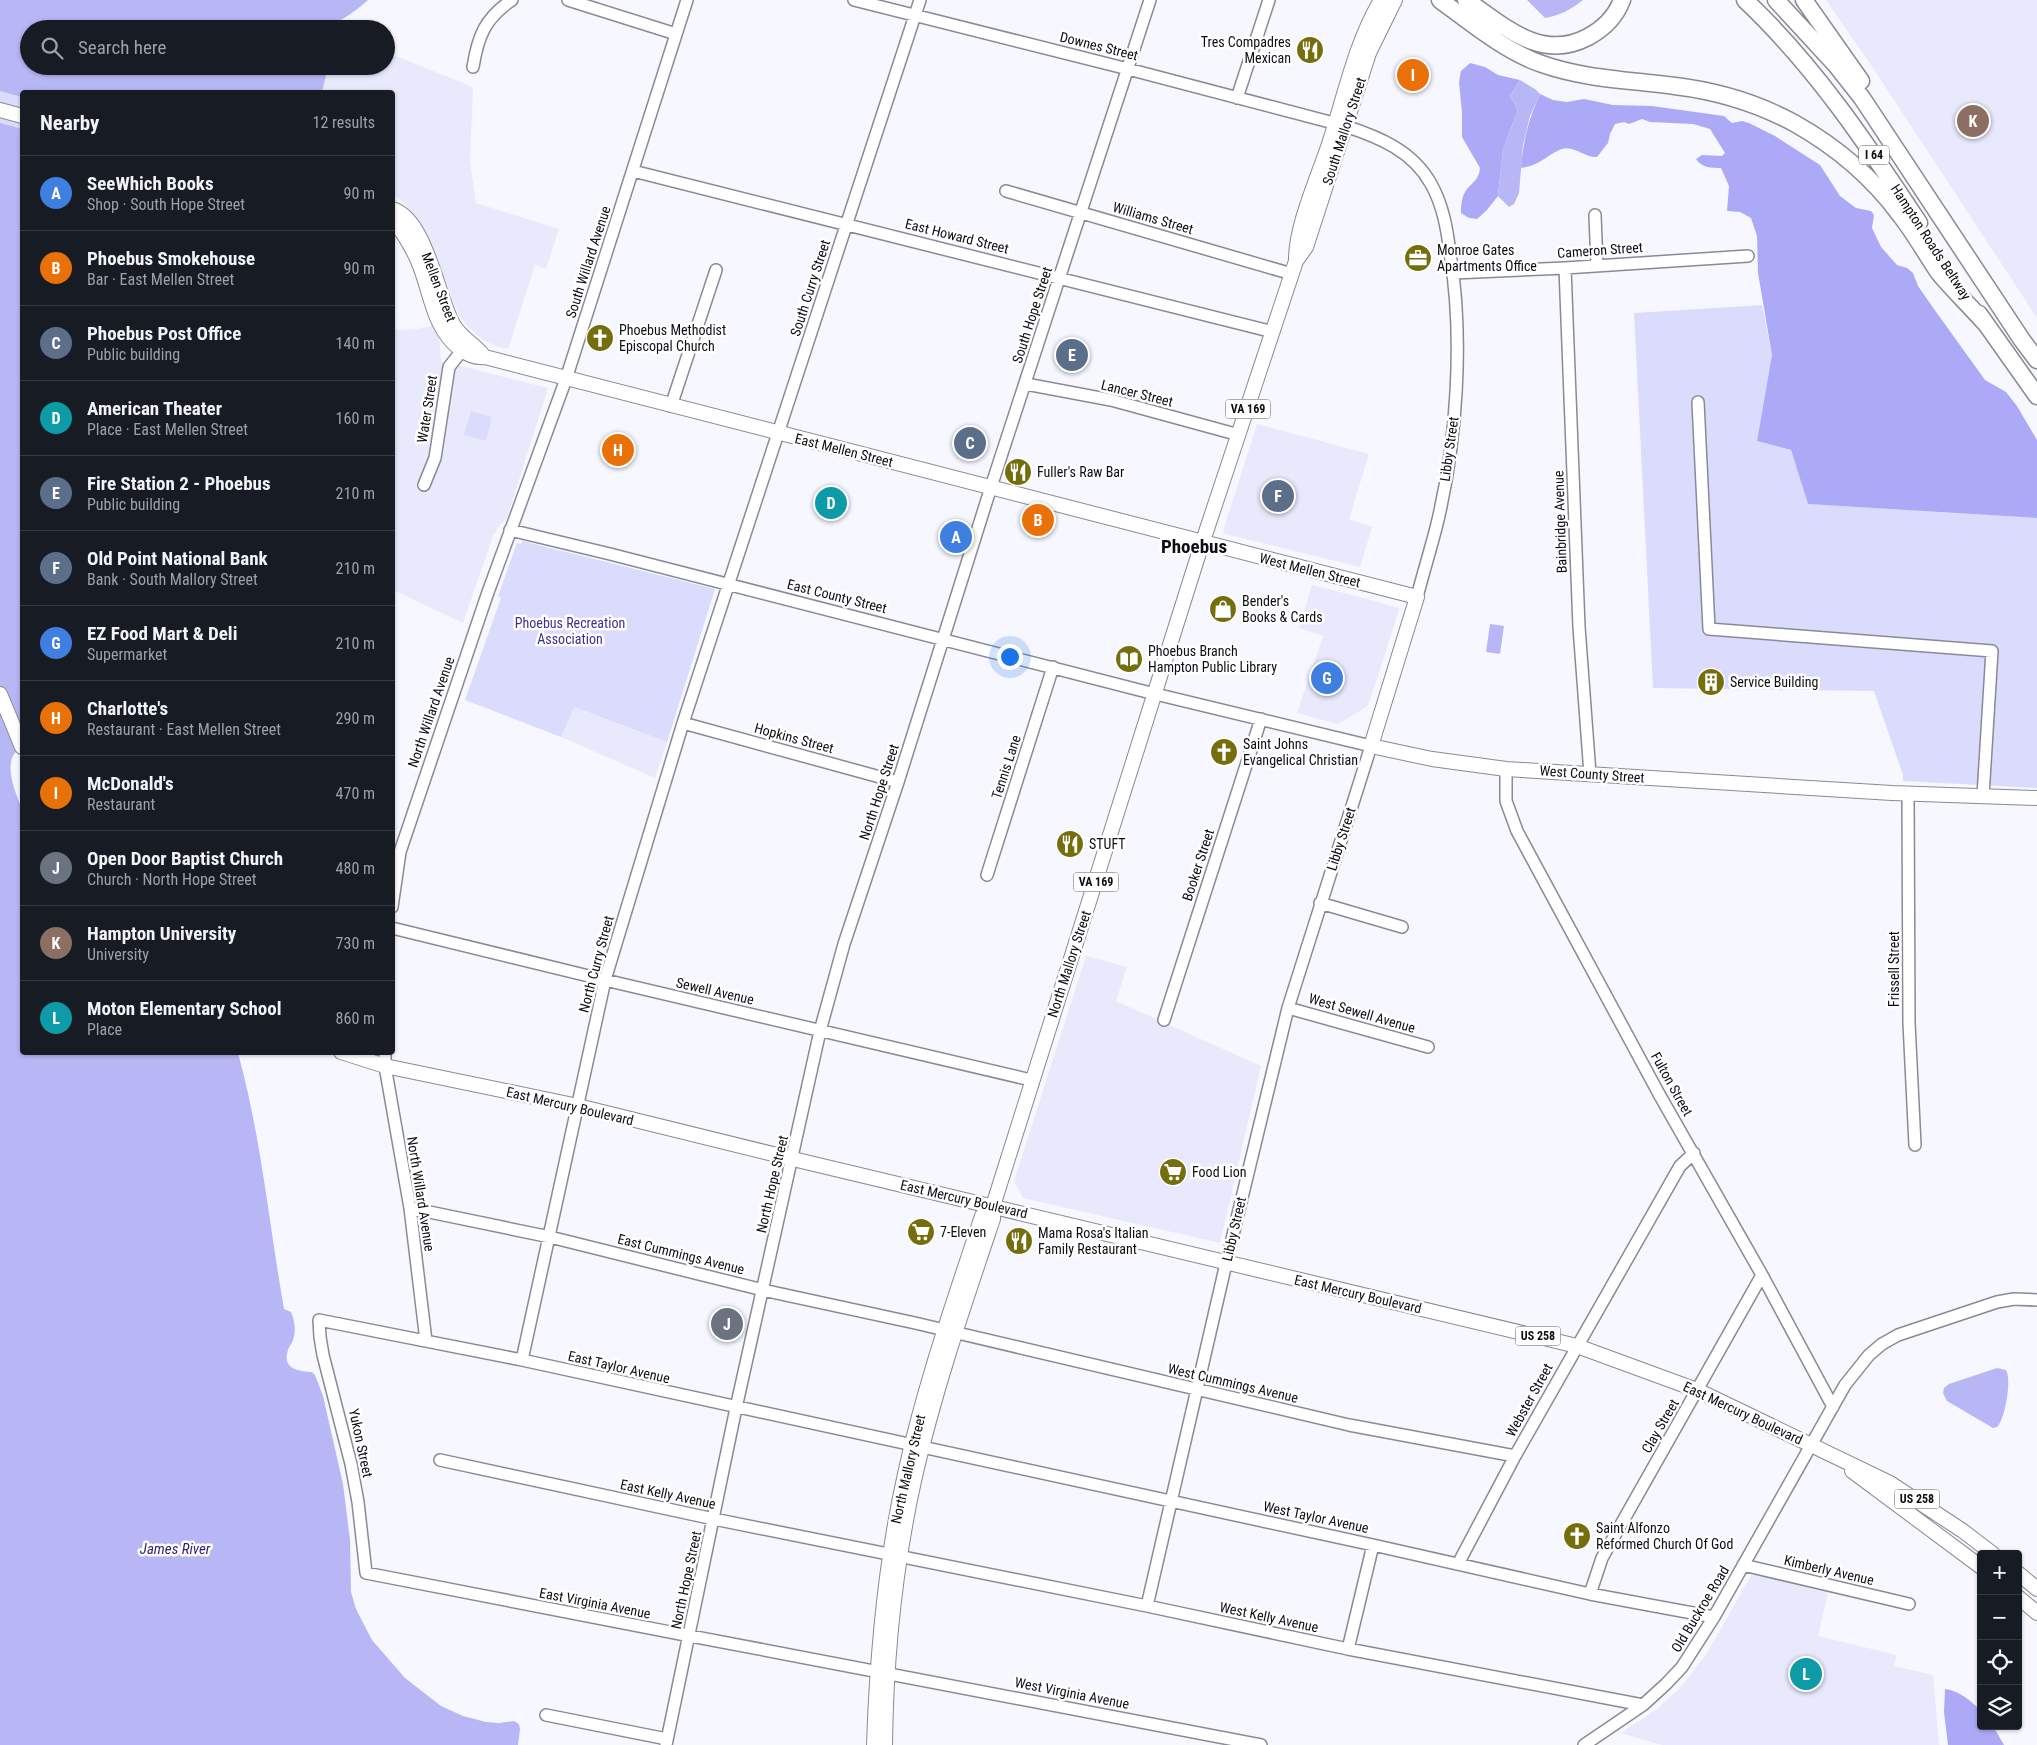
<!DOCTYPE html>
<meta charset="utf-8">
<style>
:root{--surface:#171b24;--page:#20242c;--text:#f1f3f6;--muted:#9ea1a6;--line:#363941;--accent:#db2777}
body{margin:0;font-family:"Roboto Condensed",sans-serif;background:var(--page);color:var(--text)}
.controls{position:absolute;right:15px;bottom:15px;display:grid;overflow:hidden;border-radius:5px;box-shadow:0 1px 4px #0004}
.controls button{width:45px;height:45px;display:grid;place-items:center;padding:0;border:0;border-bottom:1px solid var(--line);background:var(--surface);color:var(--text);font:25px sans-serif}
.you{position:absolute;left:1009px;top:656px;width:18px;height:18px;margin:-12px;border:4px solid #fff;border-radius:50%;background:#1a73e8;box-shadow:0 0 0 8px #1a73e833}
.badge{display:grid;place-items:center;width:32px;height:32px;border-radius:50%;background:var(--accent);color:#fff;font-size:16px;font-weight:700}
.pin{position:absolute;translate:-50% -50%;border:2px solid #fff;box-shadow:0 1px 5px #0006}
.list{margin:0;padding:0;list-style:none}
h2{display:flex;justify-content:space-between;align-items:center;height:65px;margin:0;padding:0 20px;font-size:21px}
h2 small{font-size:16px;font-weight:400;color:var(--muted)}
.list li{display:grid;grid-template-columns:32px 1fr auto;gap:15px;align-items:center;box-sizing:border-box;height:75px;padding:0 20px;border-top:1px solid var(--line)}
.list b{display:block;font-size:19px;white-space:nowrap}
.list p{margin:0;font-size:16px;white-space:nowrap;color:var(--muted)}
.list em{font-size:16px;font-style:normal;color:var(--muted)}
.icon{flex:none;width:28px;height:28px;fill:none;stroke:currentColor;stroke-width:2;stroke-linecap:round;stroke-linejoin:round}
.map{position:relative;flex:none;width:2037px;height:1745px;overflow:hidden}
.search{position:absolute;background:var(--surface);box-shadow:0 1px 4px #0004;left:20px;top:20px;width:375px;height:55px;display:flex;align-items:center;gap:12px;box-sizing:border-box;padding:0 18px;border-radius:28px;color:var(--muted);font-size:19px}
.panel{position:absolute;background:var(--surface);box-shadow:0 1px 4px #0004;left:20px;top:90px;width:375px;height:965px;border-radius:5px}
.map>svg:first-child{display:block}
.built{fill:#e9e9fd}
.green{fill:#dadbfd}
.forest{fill:#acaaf7}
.water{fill:#b8b7f6}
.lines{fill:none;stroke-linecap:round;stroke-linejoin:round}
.minor-casing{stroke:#898a95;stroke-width:14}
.major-casing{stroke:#898a95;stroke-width:16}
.highway-casing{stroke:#898a95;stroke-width:19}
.minor{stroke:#fff;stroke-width:11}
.major{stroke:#fff;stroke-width:14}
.highway{stroke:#fff;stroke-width:16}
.labels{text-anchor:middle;stroke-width:5;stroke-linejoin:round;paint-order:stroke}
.shield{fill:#fff;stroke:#565659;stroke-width:1}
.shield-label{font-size:12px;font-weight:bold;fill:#0e0e12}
.poi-label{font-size:14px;fill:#0e0e12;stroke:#fff;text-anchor:start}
.street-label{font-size:14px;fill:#0e0e12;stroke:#fff}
.park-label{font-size:14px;fill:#40328a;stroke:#fff}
.water-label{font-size:15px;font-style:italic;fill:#332279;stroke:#fff}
.district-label{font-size:19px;font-weight:bold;fill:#0e0e12;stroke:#fff}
</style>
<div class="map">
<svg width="2037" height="1745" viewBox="0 0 2037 1745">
<rect width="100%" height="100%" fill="#f7f7ff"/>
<!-- built -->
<path class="built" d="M1826,0H2037V318L1873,68Z
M386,52L473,87L470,161L476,203L559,229L546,269L535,265L508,349L496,346L483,340L466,325L458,314L436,256L424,231L405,204L393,194L392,92H321L326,71L313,66H386Z
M438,325L441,361L548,388L507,518L497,528L495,534L494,533L463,623L393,590V330L416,329Z
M1257,424L1369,454L1349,519L1372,527L1360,567L1225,534L1223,531Z
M1312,585L1360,597L1398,608L1399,610L1368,706L1338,724L1297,713L1323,636L1299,628Z
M573,707L667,742L655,778L561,737Z
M1086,956L1127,967L1116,1001L1261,1066L1220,1243L1023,1198L1014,1181Z
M1752,1574L1828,1593L1818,1636L1897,1655L1894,1666L1933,1675L1939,1745H1662L1621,1733L1657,1709L1681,1687L1707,1653Z"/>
<!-- green -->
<path class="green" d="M0,88L22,94V140L0,137Z
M1762,305L1772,355L1757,441L1791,450L1808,504L2037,518V788L1903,781V775L1874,691L1653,688L1634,313Z
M471,411L492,417L486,441L464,435Z
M522,541L715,589L667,742L574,707L561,737L465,700L501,598L498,596L517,543L521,544Z"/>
<!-- forest -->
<path class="forest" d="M1470,63L1485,67L1498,75L1520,80L1510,96L1518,110L1503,149L1498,196L1487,210L1477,219L1469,218L1461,213C1461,204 1462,195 1467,189C1474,181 1479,179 1480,168L1462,137V113L1459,82L1461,71Z
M1540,94L1553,100L1567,102L1584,99L1613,105L1652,106L1724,116L1732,123L1742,121L1749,123L1775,136L1820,165L1840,196L1856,208L1871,211L1874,215L1872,228L1881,247L1897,265L1907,268L1913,273L1918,286L1934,309L1985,380L2006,392L2017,406L2037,440V518L1808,504L1791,450L1757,441L1772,355L1758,273L1757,236L1751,218L1740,212L1727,211L1729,186L1721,168C1711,168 1702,168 1696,159L1702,155L1722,156L1725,153L1710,129L1693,124L1650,122L1642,119L1629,124L1624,122L1615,124L1610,134L1608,143L1597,157C1585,158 1574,145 1562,149C1546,155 1542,165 1521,168C1523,141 1529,118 1540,94Z
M1945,1689C1960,1691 1970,1700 1981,1711V1726H1993L2004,1745H1948L1944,1712Z"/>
<!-- water -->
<path class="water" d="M0,0H368C343,22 323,34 289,24L287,29H29V66H310L327,71L322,92H22V97L0,91Z
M1527,0H1583C1572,9 1559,16 1545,18Z
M1520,80L1535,89L1540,94L1530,116L1523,145L1519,193L1514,204L1509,207L1498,196L1503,149L1518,110L1510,96Z
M0,123L22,129V748C0,757 15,792 22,809V1052L238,1053C261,1136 269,1224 284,1309L291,1312C295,1321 296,1331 293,1340C292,1344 289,1346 288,1350C282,1369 298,1371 312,1372L315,1375L323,1396L343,1484L350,1540L351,1592L356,1609L372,1640L405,1678L441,1706L463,1716L486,1722L499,1723L514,1721L519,1724L520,1729L518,1745H0Z
M1490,624L1504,626L1500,654L1486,652Z
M1997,1368L2006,1370C2012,1379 2005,1420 1997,1427L1993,1428L1947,1401L1943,1393L1944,1388L1949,1384Z"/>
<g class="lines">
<!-- minor casing -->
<g class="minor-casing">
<path id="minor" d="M568,0L676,34
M854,0L1128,69L1345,126C1379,137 1413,151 1431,184C1443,205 1447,229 1450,253C1464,338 1457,444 1436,528C1430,551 1423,574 1417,597
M473,67C478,36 485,18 512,0
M1237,98L1269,0
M633,171L1273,332
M1006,191L1292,274
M1595,215L1597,265
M1565,268L1579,627L1590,774
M1454,273L1565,268L1748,256
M1026,384L1111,400L1239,435
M1698,402L1709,629L1992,651L1983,796
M671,406L716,270
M424,485L435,458L449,367L467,344
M510,530L610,554L1143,691L1371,746L1288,1008L1224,1272L1147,1606
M683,723L898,782
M1506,769V801L1517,831L1659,1094L1762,1275L1833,1407
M1908,794L1909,1023L1915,1145
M987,875L1053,667
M1320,903L1402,927
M392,907L400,852L487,595L566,379L687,0
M392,928L605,980L1031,1080
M1288,1008L1428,1047
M1164,1020L1261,719
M385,1052V1066L410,1208L426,1341
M410,1208L550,1237L763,1290L915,1323L1349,1425L1515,1456
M522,1360L605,980L683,723L920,0
M440,1460L714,1519L1147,1606L1348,1649L1643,1705
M1458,1564L1515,1456L1680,1166L1694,1153
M1743,1565L1909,1604
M1590,1594L1602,1558L1762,1275
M1348,1649L1373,1545
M546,1715L667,1739
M666,1745L736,1408L820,1031L844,944L898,782L991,487L1150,0
M1261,1745C963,1687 664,1632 366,1573L358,1502L351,1464L323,1355L320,1337L319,1320L522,1360L1373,1545L1590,1594L1714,1617
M1584,1745L1643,1705L1666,1684L1682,1667L1714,1617L1845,1385L1869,1355L1882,1344L1898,1335L1997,1302L2014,1299L2037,1300"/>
</g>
<!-- major casing -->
<g class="major-casing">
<path id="major" d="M0,110L22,116
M392,209C426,218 438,298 453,324C460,337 473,343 482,354
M392,218C402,231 411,245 418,261C431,291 432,327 460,349C468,355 475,358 485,357L1417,597L1371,746L1432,759L1506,769L1892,793L2037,798
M1296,261L1306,247L1369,53L1395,0
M0,694L22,747
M341,1052L385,1066L578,1106L793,1159L1577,1346L1697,1390L1890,1483L1963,1531L1993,1554
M1852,1471L1981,1567
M2018,1573L2037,1589
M2018,1597L2037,1613
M874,1745C877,1654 885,1563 905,1474C924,1386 954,1301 982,1216L993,1206
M885,1745C886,1657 895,1567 914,1481C934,1392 964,1305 993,1219V1206L1198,556L1296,261C1295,228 1318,177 1329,144C1345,95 1355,44 1381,0"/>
</g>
<!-- highway casing -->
<g class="highway-casing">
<path id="highway" d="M1440,0C1470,22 1506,52 1542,64C1584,79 1631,80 1675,86C1716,91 1757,103 1794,123C1835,146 1873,178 1901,216C1915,234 1926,254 1939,273C1953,290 1970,306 1985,323
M1466,0C1504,26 1541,62 1588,37C1603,29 1616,16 1622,0
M1745,0C1814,65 1867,144 1919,223
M1776,0L1836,65L1862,98L2022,340L2037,360
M1804,0L1861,81
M1979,314L2037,396"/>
</g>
<!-- minor -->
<use href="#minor" class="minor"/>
<!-- major -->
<use href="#major" class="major"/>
<!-- highway -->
<use href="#highway" class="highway"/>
</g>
<!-- icons -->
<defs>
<g id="restaurant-disc" transform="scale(1.4375)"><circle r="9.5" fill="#756e0c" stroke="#fff"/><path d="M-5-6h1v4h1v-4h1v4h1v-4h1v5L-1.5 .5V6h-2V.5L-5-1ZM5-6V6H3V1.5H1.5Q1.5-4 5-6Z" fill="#fff"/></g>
<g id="office-disc" transform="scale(1.4375)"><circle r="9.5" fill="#756e0c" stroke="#fff"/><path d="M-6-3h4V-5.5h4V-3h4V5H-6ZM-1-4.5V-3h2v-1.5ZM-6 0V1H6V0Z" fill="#fff"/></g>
<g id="church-disc" transform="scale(1.4375)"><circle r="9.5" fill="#756e0c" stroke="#fff"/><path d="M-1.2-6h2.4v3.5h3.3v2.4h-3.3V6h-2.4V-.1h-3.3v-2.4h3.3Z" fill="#fff"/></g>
<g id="shop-disc" transform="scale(1.4375)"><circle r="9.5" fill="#756e0c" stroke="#fff"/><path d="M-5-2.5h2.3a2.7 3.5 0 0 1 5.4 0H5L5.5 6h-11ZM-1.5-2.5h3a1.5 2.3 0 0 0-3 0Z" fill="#fff"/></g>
<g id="library-disc" transform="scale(1.4375)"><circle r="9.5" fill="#756e0c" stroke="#fff"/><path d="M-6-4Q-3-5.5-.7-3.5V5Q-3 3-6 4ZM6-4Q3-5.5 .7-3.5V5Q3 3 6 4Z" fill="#fff"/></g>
<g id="building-disc" transform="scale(1.4375)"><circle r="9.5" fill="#756e0c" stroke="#fff"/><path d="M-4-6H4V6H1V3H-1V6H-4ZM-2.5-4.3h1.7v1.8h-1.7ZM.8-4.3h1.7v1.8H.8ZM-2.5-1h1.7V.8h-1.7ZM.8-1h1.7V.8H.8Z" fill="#fff"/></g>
<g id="supermarket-disc" transform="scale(1.4375)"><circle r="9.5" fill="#756e0c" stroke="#fff"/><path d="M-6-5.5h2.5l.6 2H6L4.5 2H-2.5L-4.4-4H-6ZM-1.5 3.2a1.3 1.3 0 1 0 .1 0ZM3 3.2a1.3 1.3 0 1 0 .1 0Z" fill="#fff"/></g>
</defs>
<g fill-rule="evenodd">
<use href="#restaurant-disc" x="1310" y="50"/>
<use href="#office-disc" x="1418" y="258"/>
<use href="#church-disc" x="600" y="338"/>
<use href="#restaurant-disc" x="1018" y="472"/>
<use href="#shop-disc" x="1223" y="609"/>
<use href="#library-disc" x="1129" y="659"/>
<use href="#building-disc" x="1711" y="682"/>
<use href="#church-disc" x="1224" y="752"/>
<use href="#restaurant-disc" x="1070" y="844"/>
<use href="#supermarket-disc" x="1173" y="1172"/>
<use href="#supermarket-disc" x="921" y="1232"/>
<use href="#restaurant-disc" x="1019" y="1241"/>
<use href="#church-disc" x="1577" y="1536"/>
</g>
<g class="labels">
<!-- shield labels -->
<g class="shield">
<rect x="1859" y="145.5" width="30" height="19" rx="4"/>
<rect x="1225.5" y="399.5" width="45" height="19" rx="4"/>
<rect x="1073.5" y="872.5" width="45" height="19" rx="4"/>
<rect x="1515.5" y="1326.5" width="45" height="19" rx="4"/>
<rect x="1894.5" y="1489.5" width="45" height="19" rx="4"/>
</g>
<g class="shield-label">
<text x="1874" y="159">I 64</text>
<text x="1248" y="413">VA 169</text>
<text x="1096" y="886">VA 169</text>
<text x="1538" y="1340">US 258</text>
<text x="1917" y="1503">US 258</text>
</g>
<!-- poi labels -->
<g class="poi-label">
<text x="1291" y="47" text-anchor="end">Tres Compadres<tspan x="1291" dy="16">Mexican</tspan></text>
<text x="1437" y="255">Monroe Gates<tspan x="1437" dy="16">Apartments Office</tspan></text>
<text x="619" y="335">Phoebus Methodist<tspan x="619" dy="16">Episcopal Church</tspan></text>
<text x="1037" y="477">Fuller's Raw Bar</text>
<text x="1242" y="606">Bender's<tspan x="1242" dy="16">Books &amp; Cards</tspan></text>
<text x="1148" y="656">Phoebus Branch<tspan x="1148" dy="16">Hampton Public Library</tspan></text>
<text x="1730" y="687">Service Building</text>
<text x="1243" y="749">Saint Johns<tspan x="1243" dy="16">Evangelical Christian</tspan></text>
<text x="1089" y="849">STUFT</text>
<text x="1192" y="1177">Food Lion</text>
<text x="940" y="1237">7-Eleven</text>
<text x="1038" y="1238">Mama Rosa's Italian<tspan x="1038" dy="16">Family Restaurant</tspan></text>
<text x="1596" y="1533">Saint Alfonzo<tspan x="1596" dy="16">Reformed Church Of God</tspan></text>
</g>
<!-- street labels -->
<g class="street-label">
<text transform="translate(1099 46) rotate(14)" y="5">Downes Street</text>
<text transform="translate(1344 131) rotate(-72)" y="5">South Mallory Street</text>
<text transform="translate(1153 218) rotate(16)" y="5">Williams Street</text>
<text transform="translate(957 236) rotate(14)" y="5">East Howard Street</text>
<text transform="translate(1931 242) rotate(57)" y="5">Hampton Roads Beltway</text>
<text transform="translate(1600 250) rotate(-4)" y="5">Cameron Street</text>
<text transform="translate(588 262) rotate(-72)" y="5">South Willard Avenue</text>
<text transform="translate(439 287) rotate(69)" y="5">Mellen Street</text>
<text transform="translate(810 288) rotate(-72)" y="5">South Curry Street</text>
<text transform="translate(1032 315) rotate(-72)" y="5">South Hope Street</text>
<text transform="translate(1137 393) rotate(14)" y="5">Lancer Street</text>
<text transform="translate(427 409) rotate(-81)" y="5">Water Street</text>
<text transform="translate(1449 449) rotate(-82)" y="5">Libby Street</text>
<text transform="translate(844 450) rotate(14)" y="5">East Mellen Street</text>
<text transform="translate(1560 522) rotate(-92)" y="5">Bainbridge Avenue</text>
<text transform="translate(1310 570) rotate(14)" y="5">West Mellen Street</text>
<text transform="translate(837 596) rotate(14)" y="5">East County Street</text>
<text transform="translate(431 712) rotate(-71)" y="5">North Willard Avenue</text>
<text transform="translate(794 738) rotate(15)" y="5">Hopkins Street</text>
<text transform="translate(1006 767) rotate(-72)" y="5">Tennis Lane</text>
<text transform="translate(1592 774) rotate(4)" y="5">West County Street</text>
<text transform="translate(879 792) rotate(-72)" y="5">North Hope Street</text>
<text transform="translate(1341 839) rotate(-72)" y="5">Libby Street</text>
<text transform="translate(1198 865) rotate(-72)" y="5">Booker Street</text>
<text transform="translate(596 964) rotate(-75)" y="5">North Curry Street</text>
<text transform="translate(1069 964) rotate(-72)" y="5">North Mallory Street</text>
<text transform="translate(1894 969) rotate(-90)" y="5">Frissell Street</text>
<text transform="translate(715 991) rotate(13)" y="5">Sewell Avenue</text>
<text transform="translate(1362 1013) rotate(16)" y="5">West Sewell Avenue</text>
<text transform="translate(1672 1084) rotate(61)" y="5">Fulton Street</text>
<text transform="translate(570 1106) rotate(13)" y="5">East Mercury Boulevard</text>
<text transform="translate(772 1184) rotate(-77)" y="5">North Hope Street</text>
<text transform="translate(421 1194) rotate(81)" y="5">North Willard Avenue</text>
<text transform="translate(964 1199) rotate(13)" y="5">East Mercury Boulevard</text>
<text transform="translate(1234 1229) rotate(-77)" y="5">Libby Street</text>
<text transform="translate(681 1254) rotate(14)" y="5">East Cummings Avenue</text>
<text transform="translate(1358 1294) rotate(13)" y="5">East Mercury Boulevard</text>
<text transform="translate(619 1367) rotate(13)" y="5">East Taylor Avenue</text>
<text transform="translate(1233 1383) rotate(13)" y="5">West Cummings Avenue</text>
<text transform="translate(1529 1400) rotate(-61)" y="5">Webster Street</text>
<text transform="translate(1743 1413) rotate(25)" y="5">East Mercury Boulevard</text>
<text transform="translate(1660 1426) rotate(-60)" y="5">Clay Street</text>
<text transform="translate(361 1443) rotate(78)" y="5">Yukon Street</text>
<text transform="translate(908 1469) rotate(-77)" y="5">North Mallory Street</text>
<text transform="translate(668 1494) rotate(12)" y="5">East Kelly Avenue</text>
<text transform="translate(1316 1517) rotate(12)" y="5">West Taylor Avenue</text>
<text transform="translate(1829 1570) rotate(13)" y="5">Kimberly Avenue</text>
<text transform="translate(686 1580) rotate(-78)" y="5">North Hope Street</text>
<text transform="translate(595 1603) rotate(11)" y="5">East Virginia Avenue</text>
<text transform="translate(1700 1609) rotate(-59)" y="5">Old Buckroe Road</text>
<text transform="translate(1269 1617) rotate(12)" y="5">West Kelly Avenue</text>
<text transform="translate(1072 1693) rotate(11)" y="5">West Virginia Avenue</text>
</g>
<!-- park labels -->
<g class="park-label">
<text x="570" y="628">Phoebus Recreation<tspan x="570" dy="16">Association</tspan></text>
</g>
<!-- water labels -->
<g class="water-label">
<text x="175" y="1554">James River</text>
</g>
<!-- district labels -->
<g class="district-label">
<text x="1194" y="553">Phoebus</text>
</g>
</g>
</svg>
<div class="controls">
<button>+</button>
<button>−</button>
<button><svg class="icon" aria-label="locate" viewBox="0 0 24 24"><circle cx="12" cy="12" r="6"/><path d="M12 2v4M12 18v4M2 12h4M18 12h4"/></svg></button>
<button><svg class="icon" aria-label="layers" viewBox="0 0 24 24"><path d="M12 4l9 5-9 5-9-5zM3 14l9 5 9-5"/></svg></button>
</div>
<div class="you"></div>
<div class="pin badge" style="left:956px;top:537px;background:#3f7fe0">A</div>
<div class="pin badge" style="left:1038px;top:520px;background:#e8710a">B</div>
<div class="pin badge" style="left:970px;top:443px;background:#5c6f8a">C</div>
<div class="pin badge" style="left:831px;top:503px;background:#0f9aa8">D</div>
<div class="pin badge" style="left:1072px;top:355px;background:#5c6f8a">E</div>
<div class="pin badge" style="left:1278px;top:496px;background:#5c6f8a">F</div>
<div class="pin badge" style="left:1327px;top:678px;background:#3f7fe0">G</div>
<div class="pin badge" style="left:618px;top:450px;background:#e8710a">H</div>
<div class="pin badge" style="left:1413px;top:75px;background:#e8710a">I</div>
<div class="pin badge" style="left:727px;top:1324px;background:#6b7280">J</div>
<div class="pin badge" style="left:1973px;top:121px;background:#8d6e63">K</div>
<div class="pin badge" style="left:1806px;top:1674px;background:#0f9aa8">L</div>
<div class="search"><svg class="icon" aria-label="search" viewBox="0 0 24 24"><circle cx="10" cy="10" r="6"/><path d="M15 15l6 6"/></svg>Search here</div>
<section class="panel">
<h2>Nearby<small>12 results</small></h2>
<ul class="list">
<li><span class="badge" style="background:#3f7fe0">A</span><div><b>SeeWhich Books</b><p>Shop · South Hope Street</p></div><em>90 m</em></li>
<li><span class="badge" style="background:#e8710a">B</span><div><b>Phoebus Smokehouse</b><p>Bar · East Mellen Street</p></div><em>90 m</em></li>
<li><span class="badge" style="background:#5c6f8a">C</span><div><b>Phoebus Post Office</b><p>Public building</p></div><em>140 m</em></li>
<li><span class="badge" style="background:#0f9aa8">D</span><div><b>American Theater</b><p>Place · East Mellen Street</p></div><em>160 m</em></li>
<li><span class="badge" style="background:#5c6f8a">E</span><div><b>Fire Station 2 - Phoebus</b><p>Public building</p></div><em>210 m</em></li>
<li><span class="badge" style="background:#5c6f8a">F</span><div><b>Old Point National Bank</b><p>Bank · South Mallory Street</p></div><em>210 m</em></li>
<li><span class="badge" style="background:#3f7fe0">G</span><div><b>EZ Food Mart &amp; Deli</b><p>Supermarket</p></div><em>210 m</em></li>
<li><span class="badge" style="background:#e8710a">H</span><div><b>Charlotte's</b><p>Restaurant · East Mellen Street</p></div><em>290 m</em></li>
<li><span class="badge" style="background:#e8710a">I</span><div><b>McDonald's</b><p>Restaurant</p></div><em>470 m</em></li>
<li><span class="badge" style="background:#6b7280">J</span><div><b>Open Door Baptist Church</b><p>Church · North Hope Street</p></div><em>480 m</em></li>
<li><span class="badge" style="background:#8d6e63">K</span><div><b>Hampton University</b><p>University</p></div><em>730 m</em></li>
<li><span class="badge" style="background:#0f9aa8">L</span><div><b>Moton Elementary School</b><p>Place</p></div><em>860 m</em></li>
</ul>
</section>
</div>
